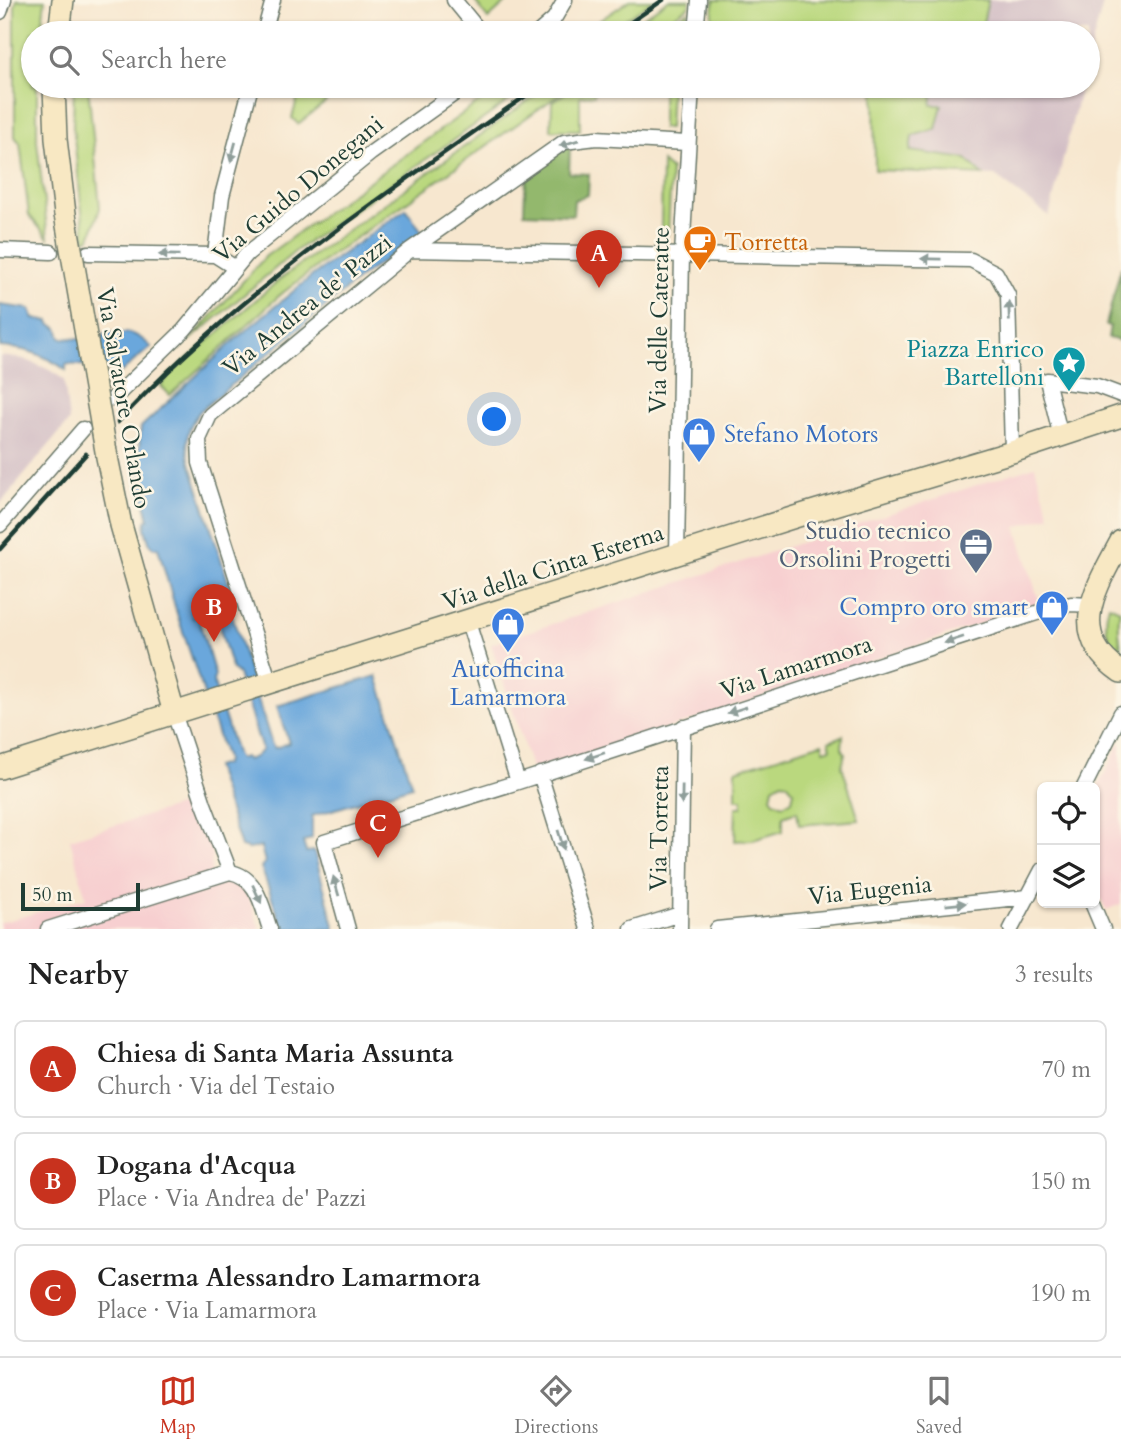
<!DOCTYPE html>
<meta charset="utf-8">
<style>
:root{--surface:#fff;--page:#f2f2f2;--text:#222;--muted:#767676;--line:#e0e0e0;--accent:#c8321e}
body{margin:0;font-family:Cardo,serif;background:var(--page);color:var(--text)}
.controls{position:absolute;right:21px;bottom:21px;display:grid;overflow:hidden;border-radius:10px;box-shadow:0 2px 5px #0004}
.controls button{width:63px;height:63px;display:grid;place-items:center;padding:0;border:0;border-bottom:2px solid var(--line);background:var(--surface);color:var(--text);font:35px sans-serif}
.scale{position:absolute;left:21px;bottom:18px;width:119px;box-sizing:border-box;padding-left:7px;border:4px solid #1f3d34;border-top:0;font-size:19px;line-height:24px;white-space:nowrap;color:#1f3d34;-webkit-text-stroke:5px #fcf5e5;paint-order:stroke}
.you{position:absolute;left:495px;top:420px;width:24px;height:24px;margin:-18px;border:5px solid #fff;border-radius:50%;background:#1a73e8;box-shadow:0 0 0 10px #1a73e833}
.badge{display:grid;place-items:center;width:46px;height:46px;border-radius:50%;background:var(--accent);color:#fff;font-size:23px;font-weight:700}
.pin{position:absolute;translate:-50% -58px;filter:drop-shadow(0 2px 4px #0008)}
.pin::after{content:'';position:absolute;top:37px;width:24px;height:21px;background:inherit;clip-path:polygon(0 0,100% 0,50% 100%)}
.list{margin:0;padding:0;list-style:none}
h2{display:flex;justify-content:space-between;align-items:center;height:91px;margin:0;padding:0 28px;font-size:30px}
h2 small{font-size:23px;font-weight:400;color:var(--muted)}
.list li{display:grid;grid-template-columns:46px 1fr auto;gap:21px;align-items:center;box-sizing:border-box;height:98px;margin:0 14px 14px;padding:0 14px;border:2px solid var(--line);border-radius:10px}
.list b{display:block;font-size:26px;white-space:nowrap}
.list p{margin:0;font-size:23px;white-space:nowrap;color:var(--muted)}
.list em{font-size:23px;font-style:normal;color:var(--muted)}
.icon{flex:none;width:38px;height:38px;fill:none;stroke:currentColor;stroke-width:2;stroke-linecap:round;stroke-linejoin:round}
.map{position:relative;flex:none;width:1121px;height:929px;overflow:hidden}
.search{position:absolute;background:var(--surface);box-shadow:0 2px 5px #0004;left:21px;right:21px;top:21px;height:77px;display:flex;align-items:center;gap:18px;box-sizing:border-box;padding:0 24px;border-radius:38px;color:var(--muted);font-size:26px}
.sheet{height:427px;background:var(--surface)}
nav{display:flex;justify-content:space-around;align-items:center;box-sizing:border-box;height:98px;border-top:2px solid var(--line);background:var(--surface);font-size:19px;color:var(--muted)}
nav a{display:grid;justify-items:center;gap:4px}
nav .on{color:var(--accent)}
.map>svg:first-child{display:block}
.built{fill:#f7cfd0}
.industrial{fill:#d2bdc5}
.green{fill:#bad87e;stroke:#6c8a59;stroke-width:2;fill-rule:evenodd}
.forest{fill:#93b86d;stroke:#597a50;stroke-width:2}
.water{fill:#6aa7dc;stroke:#447288;stroke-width:2;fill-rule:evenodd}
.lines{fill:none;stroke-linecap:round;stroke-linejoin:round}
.street-casing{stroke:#6b786a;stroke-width:17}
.secondary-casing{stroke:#6b786a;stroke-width:24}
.street{stroke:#fff;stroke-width:14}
.secondary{stroke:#f8e8c3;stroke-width:21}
.rail{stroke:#1f3d34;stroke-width:4.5}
.secondary-bridge-casing{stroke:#6b786a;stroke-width:24;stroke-linecap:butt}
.secondary-bridge{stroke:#f8e8c3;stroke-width:21}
.oneway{fill:#8f9e9a}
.labels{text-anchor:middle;stroke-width:5;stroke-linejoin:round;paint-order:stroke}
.street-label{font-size:24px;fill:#1f3d34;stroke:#fcf5e5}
.food-label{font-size:24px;fill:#c56008;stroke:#fcf5e5;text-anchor:start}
.culture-label{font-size:24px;fill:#0d838f;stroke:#fcf5e5;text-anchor:end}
.shop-label{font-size:24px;fill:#366cbe;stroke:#fcf5e5;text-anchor:start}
.service-label{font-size:24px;fill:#4e5e75;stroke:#fcf5e5;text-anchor:end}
</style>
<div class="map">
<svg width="1121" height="929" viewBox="0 0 1121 929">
<rect width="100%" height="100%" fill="#fcf5e5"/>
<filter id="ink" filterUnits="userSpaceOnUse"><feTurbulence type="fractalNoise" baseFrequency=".0143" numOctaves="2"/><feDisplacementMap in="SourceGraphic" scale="14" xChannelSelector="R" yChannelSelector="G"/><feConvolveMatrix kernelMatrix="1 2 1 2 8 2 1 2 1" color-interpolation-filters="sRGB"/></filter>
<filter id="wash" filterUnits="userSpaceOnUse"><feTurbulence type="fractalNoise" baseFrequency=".00686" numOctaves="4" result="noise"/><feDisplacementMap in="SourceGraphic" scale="28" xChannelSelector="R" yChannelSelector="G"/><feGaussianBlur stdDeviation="1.57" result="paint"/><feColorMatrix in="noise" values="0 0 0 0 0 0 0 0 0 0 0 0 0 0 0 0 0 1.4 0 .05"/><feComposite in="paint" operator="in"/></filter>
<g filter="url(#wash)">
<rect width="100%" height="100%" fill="#f7e7cf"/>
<!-- built -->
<path class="built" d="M1035,466L1050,516L1016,527L1040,604L533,773L491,644Z
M1121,741V904L1106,910L1095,885V792Z
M195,801L212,850L211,872L245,887L260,929H0V923L86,898L70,839Z"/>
<!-- industrial -->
<path class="industrial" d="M714,0H1104L1088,59V33H711Z
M874,86H1081L1049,216L995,176L875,170Z
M0,356L24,359L52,371L64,380L69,421L0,504Z"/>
<!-- green -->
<path class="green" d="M17,0H45L41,33H33V86H37V141L48,238L29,215L20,143L15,137V5Z
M474,0H509L488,19Z
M630,0H653L605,33H581Z
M668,0H690L689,6L649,33H622Z
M714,0H988L981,33H711Z
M688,11L686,33H655Z
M74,86H88L100,208L90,238L85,240L73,127Z
M301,86H315L326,102L298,124L292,118Z
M501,86H530L297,250L189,341L266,256Z
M549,86H571L332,255L280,295L170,395L161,386L170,374L280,279Z
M576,86H592L595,90L594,95L580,96V130H551L552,102Z
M662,86H671L669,128H662Z
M874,86H934L931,105H942L936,129L912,136L910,151L966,159L983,175L875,170Z
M662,162L671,170L668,234H661Z
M1109,605L1120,610C1116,625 1121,641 1121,656C1106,642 1103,623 1109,605Z
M843,736L842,748L845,753L842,766L859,820L799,825L797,811L783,816V831L753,840L735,841L736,807H742V799H736V770L822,743L824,750L831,748L829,741ZM782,782L787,783L794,791L792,800L783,805L774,801L771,797L773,787Z"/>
<!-- forest -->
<path class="forest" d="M570,147L569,173L589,174L588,195L574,200L573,215L524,213C525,169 527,162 570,147Z
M1121,267V341L1108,338L1110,326L1106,325Z"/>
<!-- water -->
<path class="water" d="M406,209L423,233L362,276L200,411C187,427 185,440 189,459L234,600L228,602L272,745L275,748L289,743L277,706L377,676L412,786L312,816V838L303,842L306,852L314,851L335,929H283L261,867L265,862L261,847L248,849L241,847L215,767L225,764L226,759L178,617L158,548H154L149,542L145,529L146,521L149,519L137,471L141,427L239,336L313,275ZM218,603L220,611L215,612L232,669L238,674L262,750L255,757L247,760L244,757L239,759L237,756L213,681L215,675L198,617L193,618L191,611Z
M0,305L30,309L34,319L49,321L50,324L58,328L61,338L100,340L105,333C127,333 135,330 151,347L121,372L104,367L66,364V370C45,355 26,348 0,347Z"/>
</g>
<g filter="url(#ink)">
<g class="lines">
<!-- street casing -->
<g class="street-casing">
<path id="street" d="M454,0L481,33
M0,12L4,0
M264,33L273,0
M538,33L554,19L565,0
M696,33L699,0
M0,250L51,252
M410,250L971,260L996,273L1008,295L1012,452
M88,253L215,255L234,267
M215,255L222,196L251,86
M113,399L184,330L247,254L371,153L465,86
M1061,437L1047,380L1097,386L1121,395
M0,525L83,429
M677,556L682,254L692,86
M468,622L518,782
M270,683L200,463L199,439L210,415L410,250L564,142L596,138L687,143
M174,713L204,804L230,872
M540,774L588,929
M1084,787L1121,713
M230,872C258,877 262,907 270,929
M1092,903L1103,929
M48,929L230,872
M348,929L324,842L518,782L1052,608L1071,604L1090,605
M632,929L680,914
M680,929L683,727
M717,929L1028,897
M1011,929L1042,870"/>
</g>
<!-- secondary casing -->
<g class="secondary-casing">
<path id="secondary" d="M59,33L63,0
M54,86L56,139L65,214
M107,457L121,525L174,713
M1121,541C1096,588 1065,634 1121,672
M0,768L798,516L1012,452L1121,416"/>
</g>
<!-- street -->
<use href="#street" class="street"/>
<!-- secondary -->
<use href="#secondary" class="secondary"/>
<!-- rail -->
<path class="rail" d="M615,33L663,0
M118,422C242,289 392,189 540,86
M0,549L86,454"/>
<!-- secondary-bridge casing -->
<g class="secondary-bridge-casing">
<path id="secondary-bridge" d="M65,214L107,457"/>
</g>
<!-- secondary-bridge -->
<use href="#secondary-bridge" class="secondary-bridge"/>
</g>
<!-- one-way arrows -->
<defs><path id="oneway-solid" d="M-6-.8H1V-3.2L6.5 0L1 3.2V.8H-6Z" transform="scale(1.75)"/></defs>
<g class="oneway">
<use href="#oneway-solid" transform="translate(569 143) rotate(163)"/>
<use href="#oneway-solid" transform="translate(233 152) rotate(105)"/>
<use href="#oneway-solid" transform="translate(169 255) rotate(-179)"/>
<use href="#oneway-solid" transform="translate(931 259) rotate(-179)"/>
<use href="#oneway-solid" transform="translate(1009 311) rotate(-92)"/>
<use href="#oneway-solid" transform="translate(954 640) rotate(162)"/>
<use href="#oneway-solid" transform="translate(737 710) rotate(162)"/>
<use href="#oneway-solid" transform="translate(595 756) rotate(162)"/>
<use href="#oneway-solid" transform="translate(682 795) rotate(91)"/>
<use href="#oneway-solid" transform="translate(561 840) rotate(73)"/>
<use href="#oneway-solid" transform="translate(336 886) rotate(-106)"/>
<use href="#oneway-solid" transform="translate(257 894) rotate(65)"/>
<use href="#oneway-solid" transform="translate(956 904) rotate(-6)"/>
</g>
</g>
<!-- icons -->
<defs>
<g id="cafe-pin" transform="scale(1.75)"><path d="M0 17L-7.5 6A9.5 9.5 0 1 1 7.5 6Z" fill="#e8710a" stroke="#fcf5e5"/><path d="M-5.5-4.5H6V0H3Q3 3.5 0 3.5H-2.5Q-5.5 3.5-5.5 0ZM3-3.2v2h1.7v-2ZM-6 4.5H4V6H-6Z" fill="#fff"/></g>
<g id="sight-pin" transform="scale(1.75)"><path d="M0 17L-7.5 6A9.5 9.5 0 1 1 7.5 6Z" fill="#0f9aa8" stroke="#fcf5e5"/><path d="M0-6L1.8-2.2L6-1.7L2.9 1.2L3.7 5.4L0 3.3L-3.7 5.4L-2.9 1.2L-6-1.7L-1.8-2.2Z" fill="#fff"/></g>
<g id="shop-pin" transform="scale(1.75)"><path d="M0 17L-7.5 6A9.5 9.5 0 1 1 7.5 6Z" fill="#3f7fe0" stroke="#fcf5e5"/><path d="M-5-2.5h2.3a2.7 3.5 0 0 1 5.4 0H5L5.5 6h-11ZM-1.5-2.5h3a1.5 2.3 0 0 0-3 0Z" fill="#fff"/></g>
<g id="office-pin" transform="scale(1.75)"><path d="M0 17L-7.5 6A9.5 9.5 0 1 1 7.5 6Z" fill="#5c6f8a" stroke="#fcf5e5"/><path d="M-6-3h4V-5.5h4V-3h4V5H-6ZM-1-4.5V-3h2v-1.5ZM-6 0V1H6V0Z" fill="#fff"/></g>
</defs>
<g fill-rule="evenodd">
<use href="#cafe-pin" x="700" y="242"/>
<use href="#sight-pin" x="1069" y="363"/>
<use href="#shop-pin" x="699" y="434"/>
<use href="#office-pin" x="976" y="545"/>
<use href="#shop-pin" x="1052" y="607"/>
<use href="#shop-pin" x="508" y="624"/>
</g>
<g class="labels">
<!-- street labels -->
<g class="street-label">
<text transform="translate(298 189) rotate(-40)" y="8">Via Guido Donegani</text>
<text transform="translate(307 305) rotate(-39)" y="8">Via Andrea de' Pazzi</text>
<text transform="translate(659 320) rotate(-89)" y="8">Via delle Cateratte</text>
<text transform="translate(124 398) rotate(80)" y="8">Via Salvatore Orlando</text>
<text transform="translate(553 567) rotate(-18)" y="8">Via della Cinta Esterna</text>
<text transform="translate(796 667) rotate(-18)" y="8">Via Lamarmora</text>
<text transform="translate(659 828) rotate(-89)" y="8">Via Torretta</text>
<text transform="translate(870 890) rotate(-6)" y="8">Via Eugenia</text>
</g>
<!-- food labels -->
<g class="food-label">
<text x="724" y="250">Torretta</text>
</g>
<!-- culture labels -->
<g class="culture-label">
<text x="1044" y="357">Piazza Enrico<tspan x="1044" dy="28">Bartelloni</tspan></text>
</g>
<!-- shop labels -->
<g class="shop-label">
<text x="724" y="442">Stefano Motors</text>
<text x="1028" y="615" text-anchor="end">Compro oro smart</text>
<text x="508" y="677" text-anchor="middle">Autofficina<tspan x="508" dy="28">Lamarmora</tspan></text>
</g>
<!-- service labels -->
<g class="service-label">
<text x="951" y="539">Studio tecnico<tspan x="951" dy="28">Orsolini Progetti</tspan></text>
</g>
</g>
</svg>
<div class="controls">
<button><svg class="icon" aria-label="locate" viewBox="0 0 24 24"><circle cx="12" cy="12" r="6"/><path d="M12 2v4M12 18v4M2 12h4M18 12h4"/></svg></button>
<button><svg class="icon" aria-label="layers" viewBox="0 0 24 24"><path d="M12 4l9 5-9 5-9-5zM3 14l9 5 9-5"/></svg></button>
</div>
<div class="scale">50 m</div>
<div class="you"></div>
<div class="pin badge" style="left:599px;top:288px">A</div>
<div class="pin badge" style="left:214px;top:642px">B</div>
<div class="pin badge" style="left:378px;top:858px">C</div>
<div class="search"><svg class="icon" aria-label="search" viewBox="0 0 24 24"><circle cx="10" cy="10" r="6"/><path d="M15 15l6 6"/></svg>Search here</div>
</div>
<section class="sheet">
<h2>Nearby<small>3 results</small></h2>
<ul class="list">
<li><span class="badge">A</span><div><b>Chiesa di Santa Maria Assunta</b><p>Church · Via del Testaio</p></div><em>70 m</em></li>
<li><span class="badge">B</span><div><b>Dogana d'Acqua</b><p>Place · Via Andrea de' Pazzi</p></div><em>150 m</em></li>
<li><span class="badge">C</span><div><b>Caserma Alessandro Lamarmora</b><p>Place · Via Lamarmora</p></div><em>190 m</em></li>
</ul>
</section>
<nav>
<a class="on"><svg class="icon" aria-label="map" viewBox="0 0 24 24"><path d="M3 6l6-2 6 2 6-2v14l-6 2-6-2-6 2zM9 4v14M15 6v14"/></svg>Map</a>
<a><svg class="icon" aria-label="directions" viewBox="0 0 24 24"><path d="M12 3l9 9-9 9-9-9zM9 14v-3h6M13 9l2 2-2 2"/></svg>Directions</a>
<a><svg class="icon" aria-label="saved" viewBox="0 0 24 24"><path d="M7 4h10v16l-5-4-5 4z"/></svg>Saved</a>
</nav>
